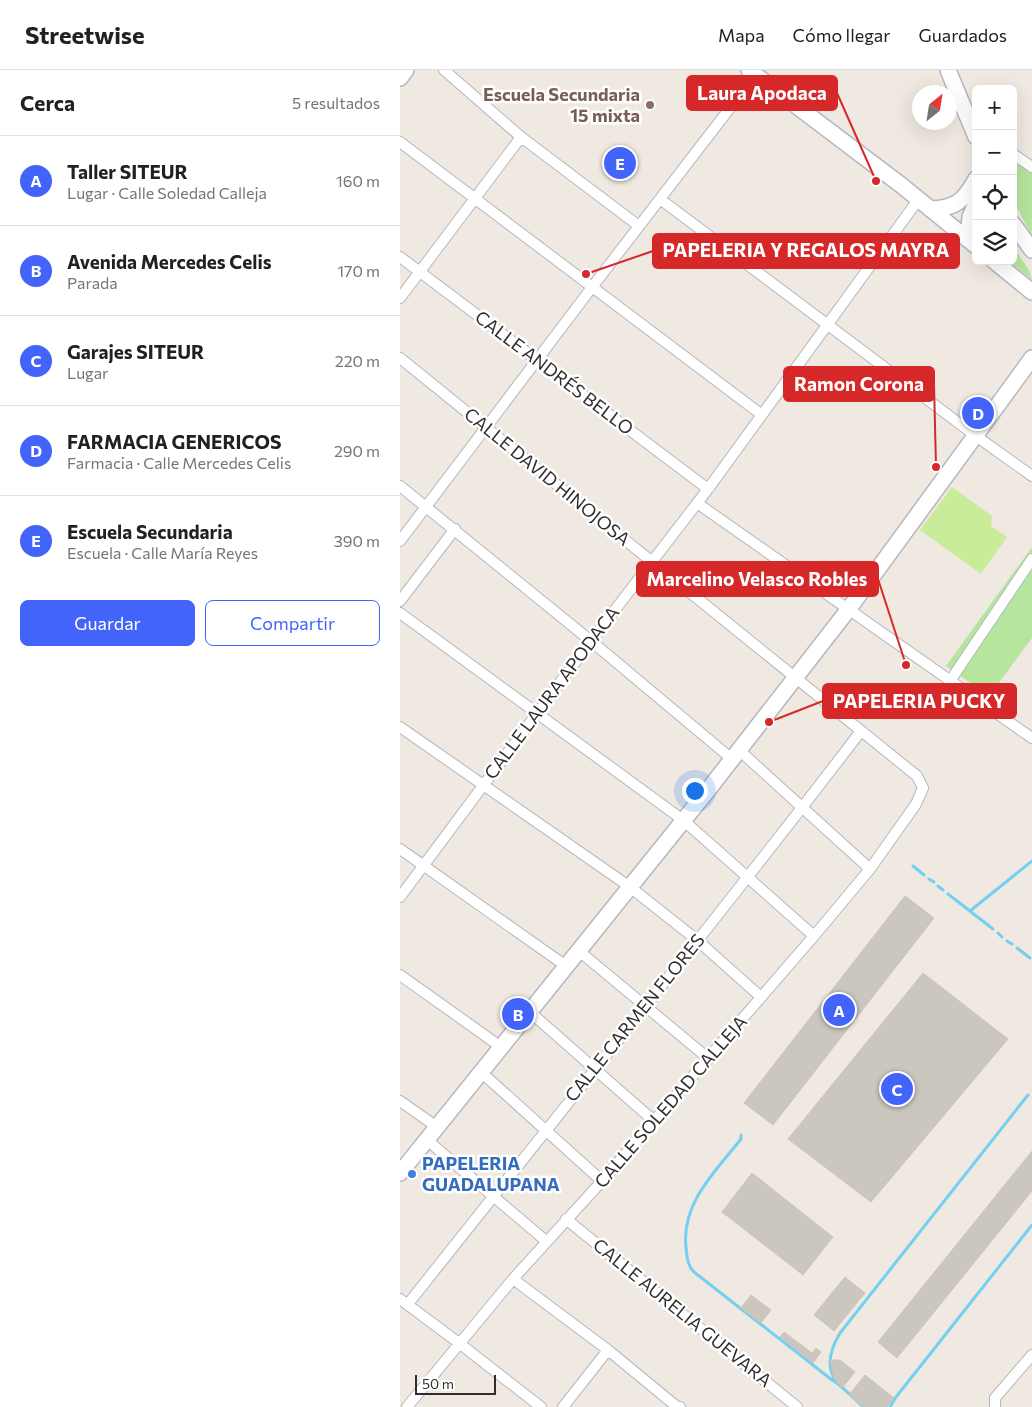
<!DOCTYPE html>
<html lang="es">
<meta charset="utf-8">
<style>
:root{--surface:#fff;--page:#f6f6f6;--text:#202124;--muted:#757577;--line:#e0e0e0;--accent:#4264fb}
body{margin:0;font-family:Commissioner,sans-serif;background:var(--page);color:var(--text)}
.controls{position:absolute;right:15px;top:15px;display:grid;overflow:hidden;border-radius:8px;box-shadow:0 5px 20px #0002}
.controls button{width:45px;height:45px;display:grid;place-items:center;padding:0;border:0;border-bottom:1px solid var(--line);background:var(--surface);color:var(--text);font:25px sans-serif}
.compass{position:absolute;left:512px;top:15px;width:45px;height:45px;border-radius:50%;background:var(--surface);box-shadow:0 5px 20px #0002;rotate:30deg}
.scale{position:absolute;left:15px;bottom:12px;width:81px;box-sizing:border-box;padding-left:5px;border:2px solid #2e2e2e;border-top:0;font-size:14px;line-height:18px;white-space:nowrap;color:#2e2e2e;-webkit-text-stroke:4px #fff;paint-order:stroke}
.you{position:absolute;left:294px;top:720px;width:18px;height:18px;margin:-12px;border:4px solid #fff;border-radius:50%;background:#1a73e8;box-shadow:0 0 0 8px #1a73e833}
.badge{display:grid;place-items:center;width:32px;height:32px;border-radius:50%;background:var(--accent);color:#fff;font-size:16px;font-weight:700}
.pin{position:absolute;translate:-50% -50%;border:2px solid #fff;box-shadow:0 1px 5px #0006}
.list{margin:0;padding:0;list-style:none}
h2{display:flex;justify-content:space-between;align-items:center;height:65px;margin:0;padding:0 20px;font-size:21px}
h2 small{font-size:16px;font-weight:400;color:var(--muted)}
.list li{display:grid;grid-template-columns:32px 1fr auto;gap:15px;align-items:center;box-sizing:border-box;height:90px;padding:0 20px;border-top:1px solid var(--line)}
.list b{display:block;font-size:19px;white-space:nowrap}
.list p{margin:0;font-size:16px;white-space:nowrap;color:var(--muted)}
.list em{font-size:16px;font-style:normal;color:var(--muted)}
.actions{display:flex;gap:10px;padding:15px 20px}
.actions a{flex:1;padding:11px 0;border:1px solid var(--accent);border-radius:8px;text-align:center;font-size:18px;color:var(--accent)}
.actions .main{background:var(--accent);color:#fff}
.icon{flex:none;width:28px;height:28px;fill:none;stroke:currentColor;stroke-width:2;stroke-linecap:round;stroke-linejoin:round}
.map{position:relative;flex:none;width:632px;height:1337px;overflow:hidden}
header{display:flex;align-items:center;gap:30px;box-sizing:border-box;height:70px;padding:0 25px;background:var(--surface);border-bottom:1px solid var(--line)}
header strong{font-size:24px}
nav{display:flex;gap:28px;margin-inline-start:auto;font-size:18px}
main{display:flex}
aside{flex:1;background:var(--surface)}
.map>svg:first-child{display:block}
.green{fill:#b6e59e}
.pitch{fill:#c9ec9a}
.lines{fill:none;stroke-linecap:round;stroke-linejoin:round}
.stream{stroke:#75cff0;stroke-width:3}
.building{fill:#cbc7bf;stroke:#cbc5ba}
.street-casing{stroke:#b4b7c1;stroke-width:12}
.secondary-casing{stroke:#b4b7c1;stroke-width:18}
.street{stroke:#fff;stroke-width:10}
.secondary{stroke:#fff;stroke-width:15}
.education-dot{fill:#8d6e63;stroke:#fff;stroke-width:2}
.shop-dot{fill:#3f7fe0;stroke:#fff;stroke-width:2}
.labels{text-anchor:middle;stroke-width:5;stroke-linejoin:round;paint-order:stroke}
.education-label{font-size:18px;font-weight:bold;fill:#785e54;stroke:#fff;text-anchor:end}
.street-label{font-size:18px;fill:#2e2e2e;stroke:#fff}
.shop-label{font-size:18px;font-weight:bold;fill:#366cbe;stroke:#fff;text-anchor:start}
.leader{fill:none;stroke:#d62828;stroke-width:2}
.callout-dot{fill:#d62828;stroke:#fff;stroke-width:2}
.callout{fill:#d62828;stroke:#d62828;stroke-width:2}
.callout-label{font-size:19px;text-anchor:middle;font-weight:bold;fill:#fff}
</style>
<header>
<strong>Streetwise</strong>
<nav><a>Mapa</a><a>Cómo llegar</a><a>Guardados</a></nav>
</header>
<main>
<aside>
<h2>Cerca<small>5 resultados</small></h2>
<ul class="list">
<li><span class="badge">A</span><div><b>Taller SITEUR</b><p>Lugar · Calle Soledad Calleja</p></div><em>160 m</em></li>
<li><span class="badge">B</span><div><b>Avenida Mercedes Celis</b><p>Parada</p></div><em>170 m</em></li>
<li><span class="badge">C</span><div><b>Garajes SITEUR</b><p>Lugar</p></div><em>220 m</em></li>
<li><span class="badge">D</span><div><b>FARMACIA GENERICOS</b><p>Farmacia · Calle Mercedes Celis</p></div><em>290 m</em></li>
<li><span class="badge">E</span><div><b>Escuela Secundaria</b><p>Escuela · Calle María Reyes</p></div><em>390 m</em></li>
</ul>
<div class="actions"><a class="main">Guardar</a><a>Compartir</a></div>
</aside>
<div class="map">
<svg width="632" height="1337" viewBox="0 0 632 1337">
<rect width="100%" height="100%" fill="#efe9e1"/>
<!-- green -->
<path class="green" d="M613,90L632,103V164L627,157L613,129Z
M613,177L629,200L632,210L609,191H613Z
M632,477V568L589,626L546,596Z"/>
<!-- pitch -->
<path class="pitch" d="M552,417L592,446L591,456L607,467L581,504L520,460Z"/>
<g class="lines">
<!-- stream -->
<path class="stream" d="M513,796L524,805
M529,809L534,812
M538,816L543,820
M548,824L593,859
M570,841L632,791
M598,863L602,867
M607,871L612,874
M617,878L630,888
M341,1065V1069C316,1101 281,1133 286,1177C287,1186 287,1195 294,1202L432,1310C438,1312 456,1331 464,1337
M436,1311C425,1296 431,1278 440,1263L628,1025
M490,1337L496,1327L632,1155"/>
</g>
<!-- building -->
<path class="building" d="M505,826L534,848L373,1055L344,1033Z
M523,903L608,969L471,1132L388,1069Z
M632,1081V1121L497,1288L478,1272Z
M352,1103L433,1167L403,1205L322,1142Z
M445,1207L465,1223L434,1261L414,1245Z
M351,1225L371,1240L361,1253L341,1238Z
M384,1262L412,1283L416,1278L421,1282L413,1293L380,1267Z
M430,1290H440L455,1302L442,1318L434,1308Z
M465,1305L494,1328L487,1337H464L449,1325Z"/>
<g class="lines">
<!-- street casing -->
<g class="street-casing">
<path id="street" d="M44,0L121,67L239,156
M0,72L362,345
M613,84L632,97
M260,129L576,366L632,406
M0,187L308,419
M0,228L121,67
M0,288L517,706L523,718L516,734L470,799L414,866L202,1111L113,1209L7,1337
M0,416L191,571L332,689
M297,433L632,668
M0,471L193,216L350,12L356,6
M0,531L55,459
M0,543L283,750L414,866
M550,611L632,489
M0,657L230,817L297,870L361,927
M339,680L470,799
M0,779L166,896
M0,827L191,571L308,419L518,130
M179,881L309,989
M0,905L101,977
M130,942L254,1051
M81,1002L202,1111
M0,1031L37,1057
M27,1070L146,1171
M166,1149L397,1337
M113,1209L208,1280L276,1336L280,1337
M0,1229L59,1273L141,1337
M8,1234C159,1043 313,855 461,661
M163,1337L208,1280
M595,1337V1328L632,1285"/>
</g>
<!-- secondary casing -->
<g class="secondary-casing">
<path id="secondary" d="M349,0L501,115L576,176
M548,0L576,67
M0,8L6,0
M530,139C555,139 564,131 576,109
M613,154L632,180
M568,170L570,147L576,134
M594,191L632,222
M0,1103L308,720L448,540L632,288"/>
</g>
<!-- street -->
<use href="#street" class="street"/>
<!-- secondary -->
<use href="#secondary" class="secondary"/>
</g>
<!-- markers -->
<circle class="education-dot" cx="250" cy="35" r="5"/>
<circle class="shop-dot" cx="12" cy="1104" r="5"/>
<g class="labels">
<!-- education labels -->
<g class="education-label">
<text x="240" y="31">Escuela Secundaria<tspan x="240" dy="21">15 mixta</tspan></text>
</g>
<!-- street labels -->
<g class="street-label">
<text transform="translate(154 303) rotate(37)" y="6">CALLE ANDRÉS BELLO</text>
<text transform="translate(147 407) rotate(39)" y="6">CALLE DAVID HINOJOSA</text>
<text transform="translate(152 623) rotate(-53)" y="6">CALLE LAURA APODACA</text>
<text transform="translate(235 948) rotate(-51)" y="6">CALLE CARMEN FLORES</text>
<text transform="translate(271 1032) rotate(-49)" y="6">CALLE SOLEDAD CALLEJA</text>
<text transform="translate(282 1243) rotate(39)" y="6">CALLE AURELIA GUEVARA</text>
</g>
<!-- shop labels -->
<g class="shop-label">
<text x="22" y="1100">PAPELERIA<tspan x="22" dy="21">GUADALUPANA</tspan></text>
</g>
</g>
<!-- callouts -->
<path class="leader" d="M476 111L437 23M186 204L253 181M536 397L534 314M506 595L478 509M369 652L423 631"/>
<g class="callout-dot">
<circle cx="476" cy="111" r="5"/>
<circle cx="186" cy="204" r="5"/>
<circle cx="536" cy="397" r="5"/>
<circle cx="506" cy="595" r="5"/>
<circle cx="369" cy="652" r="5"/>
</g>
<g class="callout">
<rect x="287" y="6" width="150" height="34" rx="5"/>
<rect x="253" y="164" width="306" height="34" rx="5"/>
<rect x="384" y="297" width="150" height="34" rx="5"/>
<rect x="237" y="492" width="241" height="34" rx="5"/>
<rect x="423" y="614" width="193" height="34" rx="5"/>
</g>
<g class="callout-label">
<text x="362" y="30">Laura Apodaca</text>
<text x="406" y="187">PAPELERIA Y REGALOS MAYRA</text>
<text x="459" y="321">Ramon Corona</text>
<text x="357" y="516">Marcelino Velasco Robles</text>
<text x="519" y="638">PAPELERIA PUCKY</text>
</g>
</svg>
<div class="controls">
<button>+</button>
<button>−</button>
<button><svg class="icon" aria-label="locate" viewBox="0 0 24 24"><circle cx="12" cy="12" r="6"/><path d="M12 2v4M12 18v4M2 12h4M18 12h4"/></svg></button>
<button><svg class="icon" aria-label="layers" viewBox="0 0 24 24"><path d="M12 4l9 5-9 5-9-5zM3 14l9 5 9-5"/></svg></button>
</div>
<svg class="compass" viewBox="-18 -18 36 36"><path d="M0-13l5 13h-10z" fill="#e53935"/><path d="M0 13l5-13h-10z" fill="#757577"/></svg>
<div class="scale">50 m</div>
<div class="you"></div>
<div class="pin badge" style="left:439px;top:940px">A</div>
<div class="pin badge" style="left:118px;top:944px">B</div>
<div class="pin badge" style="left:497px;top:1019px">C</div>
<div class="pin badge" style="left:578px;top:343px">D</div>
<div class="pin badge" style="left:220px;top:93px">E</div>
</div>
</main>
